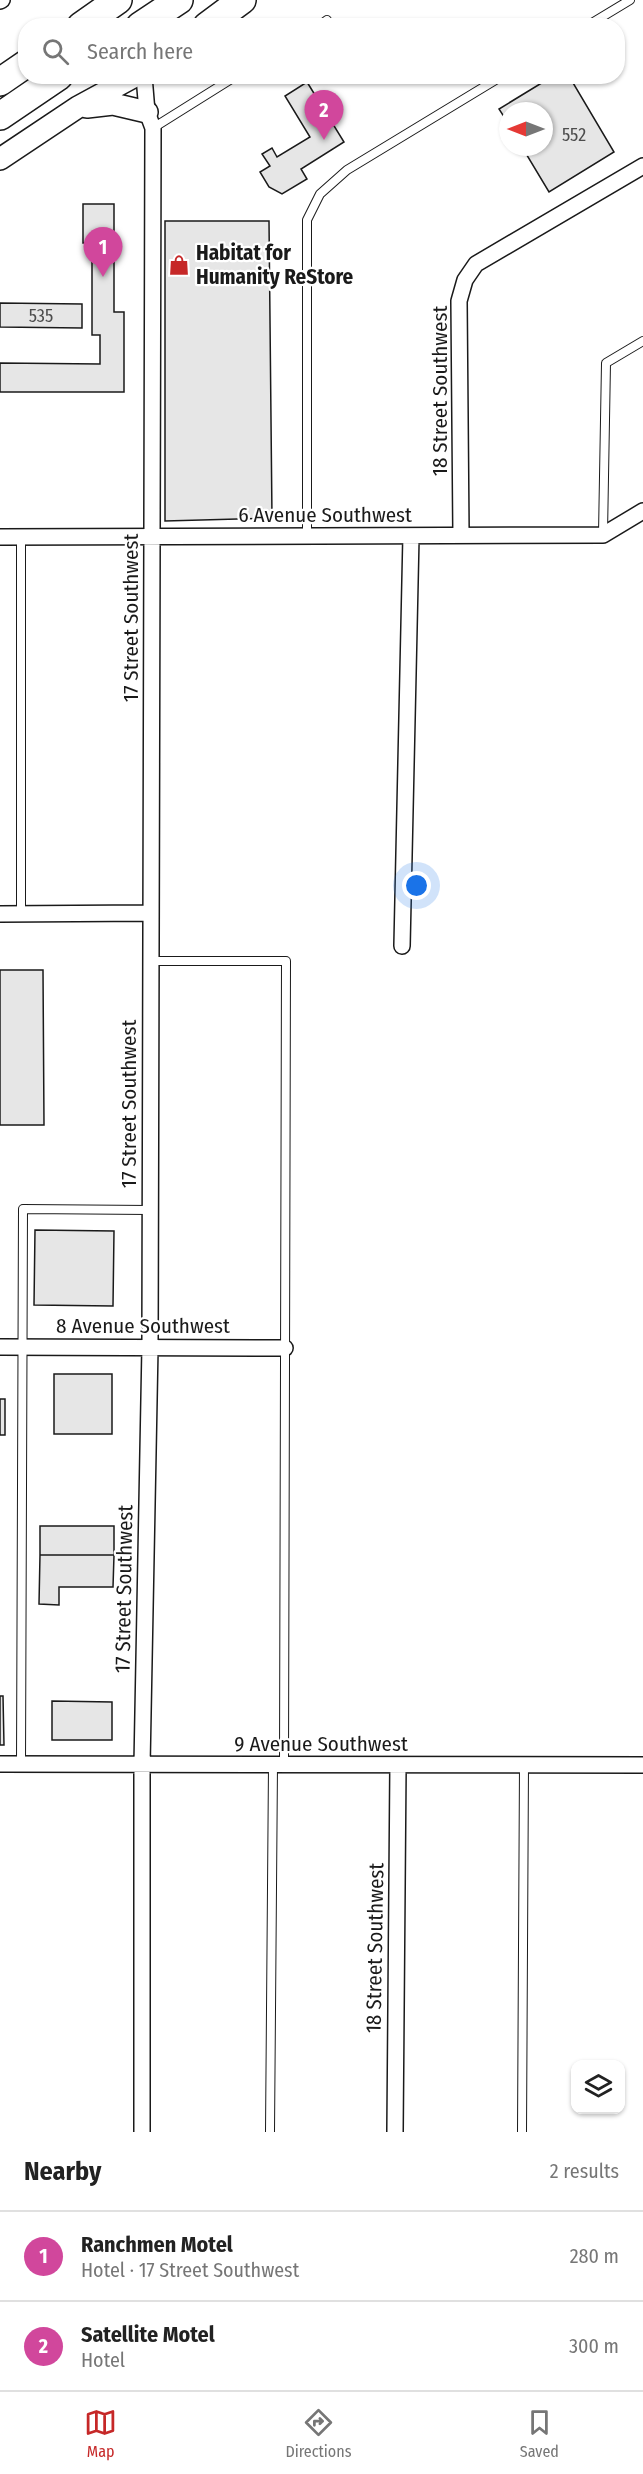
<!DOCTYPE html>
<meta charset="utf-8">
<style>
:root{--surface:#fff;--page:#f2f2f2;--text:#222;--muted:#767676;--line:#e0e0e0;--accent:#c62828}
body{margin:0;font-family:"Fira Sans Condensed",sans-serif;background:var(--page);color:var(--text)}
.controls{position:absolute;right:18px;bottom:18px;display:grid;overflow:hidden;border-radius:12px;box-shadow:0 2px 4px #0004}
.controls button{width:54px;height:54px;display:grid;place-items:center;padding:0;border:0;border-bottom:2px solid var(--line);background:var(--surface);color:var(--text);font:30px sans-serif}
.compass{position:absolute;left:499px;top:102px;width:54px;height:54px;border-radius:50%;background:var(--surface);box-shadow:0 2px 4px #0004;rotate:270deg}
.you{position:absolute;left:417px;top:886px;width:21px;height:21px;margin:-15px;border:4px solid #fff;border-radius:50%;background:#1a73e8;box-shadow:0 0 0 9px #1a73e833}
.badge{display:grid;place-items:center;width:39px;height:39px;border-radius:50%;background:var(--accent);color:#fff;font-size:20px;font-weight:700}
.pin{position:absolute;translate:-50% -50px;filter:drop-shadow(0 2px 3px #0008)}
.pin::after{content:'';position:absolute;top:32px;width:21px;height:18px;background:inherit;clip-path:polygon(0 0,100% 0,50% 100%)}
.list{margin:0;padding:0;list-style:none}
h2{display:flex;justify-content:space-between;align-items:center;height:78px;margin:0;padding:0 24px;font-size:26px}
h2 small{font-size:20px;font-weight:400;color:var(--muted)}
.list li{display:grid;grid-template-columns:39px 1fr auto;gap:18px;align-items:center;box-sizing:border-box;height:90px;padding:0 24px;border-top:2px solid var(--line)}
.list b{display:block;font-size:22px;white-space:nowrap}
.list p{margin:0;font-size:20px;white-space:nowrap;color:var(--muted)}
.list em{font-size:20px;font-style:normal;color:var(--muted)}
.icon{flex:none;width:33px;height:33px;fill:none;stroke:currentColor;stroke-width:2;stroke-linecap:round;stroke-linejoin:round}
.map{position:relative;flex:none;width:643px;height:2132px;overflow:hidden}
.search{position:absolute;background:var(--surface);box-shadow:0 2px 4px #0004;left:18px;right:18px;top:18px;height:66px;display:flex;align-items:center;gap:15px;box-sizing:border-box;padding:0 21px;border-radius:24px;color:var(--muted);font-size:22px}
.sheet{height:258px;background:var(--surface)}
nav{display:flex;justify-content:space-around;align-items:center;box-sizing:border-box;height:84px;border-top:2px solid var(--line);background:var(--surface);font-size:16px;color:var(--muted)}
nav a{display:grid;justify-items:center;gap:3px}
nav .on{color:var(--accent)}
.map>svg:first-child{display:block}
.building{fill:#e6e6e6;stroke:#1a1a1a;stroke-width:1.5}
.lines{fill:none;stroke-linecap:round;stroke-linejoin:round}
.lane-casing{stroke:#1a1a1a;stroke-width:10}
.street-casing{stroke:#1a1a1a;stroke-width:18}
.secondary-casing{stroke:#1a1a1a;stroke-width:24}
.highway-casing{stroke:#1a1a1a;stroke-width:30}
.lane{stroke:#fff;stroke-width:8}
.street{stroke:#fff;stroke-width:15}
.secondary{stroke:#fff;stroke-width:21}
.highway{stroke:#fff;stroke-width:27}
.labels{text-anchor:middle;stroke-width:4.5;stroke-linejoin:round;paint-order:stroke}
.number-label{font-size:18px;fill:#4d4d4d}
.poi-label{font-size:21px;font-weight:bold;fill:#1a1a1a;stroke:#fff;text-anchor:start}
.street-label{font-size:21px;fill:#1a1a1a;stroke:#fff}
</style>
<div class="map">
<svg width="643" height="2132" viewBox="0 0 643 2132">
<rect width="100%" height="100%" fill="#fff"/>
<!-- building -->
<path class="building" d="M553,76H569L614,152L549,192L522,147H544V111H508V123L499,109Z
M307,82L344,142L301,169L307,179L282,194L269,187L260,172L270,166L262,154L272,148L277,157L310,137L285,96Z
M83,204H114V312H124V392H0V363L100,364V335H92V243H83Z
M165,221H269L272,518L165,521Z
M0,303L82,304V328L0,327Z
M0,970H43L44,1125H0Z
M35,1230L114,1231L113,1306L34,1305Z
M54,1374H112V1434H54Z
M0,1399H5V1435H0Z
M40,1526H114V1555H40Z
M40,1555H114L113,1587H59V1605L39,1604Z
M0,1696H3L4,1745H0Z
M52,1701L112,1702V1740H52Z"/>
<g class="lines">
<!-- lane casing -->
<g class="lane-casing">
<path id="lane" d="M319,26L327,20
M587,26L630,0
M153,128L236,76
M603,534L606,363L643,341
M307,536V220L320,194L347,170L502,76
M21,537V914
M151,961H286L284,1765
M21,1764L23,1209L150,1210
M270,2132L273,1765
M522,2132L524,1765"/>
</g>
<!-- street casing -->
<g class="street-casing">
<path id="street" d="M0,1L2,0
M461,535L459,301L465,280L476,264L643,166
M0,537L603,535L643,511
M0,914L151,913
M402,946L411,536
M0,1347L285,1348
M0,1764L643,1765
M142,2132V1765L150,1347L153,128L147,112L144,76
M395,2132L398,1765"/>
</g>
<!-- secondary casing -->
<g class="secondary-casing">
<path id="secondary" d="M87,107L113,104L147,112
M0,159L78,107L135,76"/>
</g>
<!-- highway casing -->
<g class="highway-casing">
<path id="highway" d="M81,26L118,0
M140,26L179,0
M207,26L242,0
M0,82L26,64
M0,116L59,76"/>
</g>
<!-- lane -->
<use href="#lane" class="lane"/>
<!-- street -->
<use href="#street" class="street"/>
<!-- secondary -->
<use href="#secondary" class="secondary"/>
<!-- highway -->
<use href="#highway" class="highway"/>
</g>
<!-- icons -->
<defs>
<g id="shop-bare" transform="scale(1.62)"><path d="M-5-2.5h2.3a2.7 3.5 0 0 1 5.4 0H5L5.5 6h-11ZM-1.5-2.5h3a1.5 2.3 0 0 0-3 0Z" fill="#c62828" stroke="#fff" stroke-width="2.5" paint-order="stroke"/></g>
</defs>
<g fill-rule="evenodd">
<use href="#shop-bare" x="179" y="265"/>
</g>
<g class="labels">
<!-- number labels -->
<g class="number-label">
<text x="574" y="141">552</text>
<text x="41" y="322">535</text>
</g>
<!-- poi labels -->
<g class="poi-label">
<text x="196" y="260">Habitat for<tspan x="196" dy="24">Humanity ReStore</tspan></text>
</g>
<!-- street labels -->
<g class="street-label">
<text transform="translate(440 391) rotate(-90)" y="7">18 Street Southwest</text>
<text x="325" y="522">6 Avenue Southwest</text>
<text transform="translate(131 618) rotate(-90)" y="7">17 Street Southwest</text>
<text transform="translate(129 1104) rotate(-90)" y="7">17 Street Southwest</text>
<text x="143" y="1333">8 Avenue Southwest</text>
<text transform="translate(124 1589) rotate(-89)" y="7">17 Street Southwest</text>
<text x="321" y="1751">9 Avenue Southwest</text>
<text transform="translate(375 1948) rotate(-89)" y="7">18 Street Southwest</text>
</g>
</g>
</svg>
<div class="controls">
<button><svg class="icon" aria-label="layers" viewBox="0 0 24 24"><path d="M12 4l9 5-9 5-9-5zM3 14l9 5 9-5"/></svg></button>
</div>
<svg class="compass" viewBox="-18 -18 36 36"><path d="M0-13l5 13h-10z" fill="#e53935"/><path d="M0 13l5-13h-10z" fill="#767676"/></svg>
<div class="you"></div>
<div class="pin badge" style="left:103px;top:277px;background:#d1479c">1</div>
<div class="pin badge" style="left:324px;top:140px;background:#d1479c">2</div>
<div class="search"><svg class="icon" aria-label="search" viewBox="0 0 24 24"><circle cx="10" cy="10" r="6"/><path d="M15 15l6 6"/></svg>Search here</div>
</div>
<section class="sheet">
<h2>Nearby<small>2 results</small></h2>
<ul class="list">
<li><span class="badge" style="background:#d1479c">1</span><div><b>Ranchmen Motel</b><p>Hotel · 17 Street Southwest</p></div><em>280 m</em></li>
<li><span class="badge" style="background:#d1479c">2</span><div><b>Satellite Motel</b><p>Hotel</p></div><em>300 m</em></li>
</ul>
</section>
<nav>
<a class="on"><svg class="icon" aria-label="map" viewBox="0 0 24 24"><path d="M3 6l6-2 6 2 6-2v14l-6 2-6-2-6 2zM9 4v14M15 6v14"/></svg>Map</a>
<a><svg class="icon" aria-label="directions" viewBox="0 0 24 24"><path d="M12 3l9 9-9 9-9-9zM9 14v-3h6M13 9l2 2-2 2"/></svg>Directions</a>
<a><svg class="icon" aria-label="saved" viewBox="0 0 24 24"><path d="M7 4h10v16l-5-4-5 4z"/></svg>Saved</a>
</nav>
